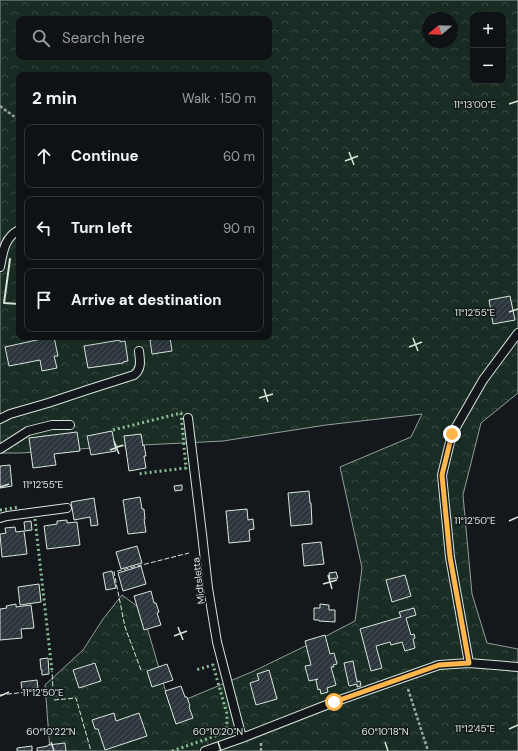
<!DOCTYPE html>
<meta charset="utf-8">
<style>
:root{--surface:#0f1215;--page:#1d2022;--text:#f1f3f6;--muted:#9b9ea0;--line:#2f3234}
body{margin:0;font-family:"DM Sans",sans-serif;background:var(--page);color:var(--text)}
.controls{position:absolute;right:12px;top:12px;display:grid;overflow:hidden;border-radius:8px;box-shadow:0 4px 16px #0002}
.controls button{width:36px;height:36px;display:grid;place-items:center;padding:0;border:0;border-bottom:1px solid var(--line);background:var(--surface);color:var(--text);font:20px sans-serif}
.compass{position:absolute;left:422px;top:12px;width:36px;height:36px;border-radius:50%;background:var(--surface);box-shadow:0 4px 16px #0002;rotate:251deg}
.stop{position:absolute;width:12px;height:12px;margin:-9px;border:3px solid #ffb74d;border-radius:50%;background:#fff}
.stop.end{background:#ffb74d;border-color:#fff;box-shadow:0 1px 4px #0008}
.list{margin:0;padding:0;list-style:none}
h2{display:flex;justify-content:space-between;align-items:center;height:52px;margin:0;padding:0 16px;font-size:17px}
h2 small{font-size:13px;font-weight:400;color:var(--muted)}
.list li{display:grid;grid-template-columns:26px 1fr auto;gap:12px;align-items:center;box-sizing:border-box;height:64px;margin:0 8px 8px;padding:0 8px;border:1px solid var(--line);border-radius:8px}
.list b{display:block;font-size:15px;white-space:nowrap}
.list em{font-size:13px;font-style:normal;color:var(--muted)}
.icon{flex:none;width:22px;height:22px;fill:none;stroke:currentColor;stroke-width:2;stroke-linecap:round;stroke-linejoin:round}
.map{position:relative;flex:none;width:518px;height:751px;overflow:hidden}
.search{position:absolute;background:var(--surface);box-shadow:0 4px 16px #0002;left:16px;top:16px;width:256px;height:44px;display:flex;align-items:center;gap:10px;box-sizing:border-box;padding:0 14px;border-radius:8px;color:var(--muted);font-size:15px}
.panel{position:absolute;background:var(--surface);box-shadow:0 4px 16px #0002;left:16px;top:72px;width:256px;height:268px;border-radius:8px}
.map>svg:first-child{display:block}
.forest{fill:url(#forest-crowns);stroke:#939e99;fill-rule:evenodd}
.building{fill:url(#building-hatch);stroke:#d8e6dc}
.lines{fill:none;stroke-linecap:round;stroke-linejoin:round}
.service-casing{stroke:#d8e6dc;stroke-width:10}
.path{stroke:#9da8a2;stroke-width:2.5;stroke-dasharray:3 2;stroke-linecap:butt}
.service{stroke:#14181c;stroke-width:8}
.hedge{stroke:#8ac095;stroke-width:3;stroke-dasharray:2 3;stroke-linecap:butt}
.fence{stroke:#d8e6dc;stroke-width:1;stroke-dasharray:5 2;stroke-linecap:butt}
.wall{stroke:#d8e6dc;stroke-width:2}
.route{stroke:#ffb74d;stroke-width:5}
.ticks{fill:none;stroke:#d8e6dc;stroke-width:1.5}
.labels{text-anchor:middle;stroke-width:3;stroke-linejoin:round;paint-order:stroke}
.street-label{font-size:10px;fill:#d8e6dc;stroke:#14181c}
.ticks-label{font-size:10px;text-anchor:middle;fill:#d8e6dc;stroke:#14181c;stroke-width:3;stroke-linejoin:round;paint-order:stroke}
</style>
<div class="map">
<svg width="518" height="751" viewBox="0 0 518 751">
<defs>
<pattern id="forest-crowns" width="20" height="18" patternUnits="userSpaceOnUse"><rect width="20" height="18" fill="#1a2d24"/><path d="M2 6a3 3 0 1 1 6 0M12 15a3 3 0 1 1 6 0" fill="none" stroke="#3b4b43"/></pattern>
<pattern id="building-hatch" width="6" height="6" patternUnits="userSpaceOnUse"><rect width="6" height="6" fill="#2c363c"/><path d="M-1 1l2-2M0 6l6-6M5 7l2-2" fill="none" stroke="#4a5358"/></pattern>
</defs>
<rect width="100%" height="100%" fill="#14181c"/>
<!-- forest -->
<path class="forest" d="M0,0H518V393L481,423L463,495L472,594L487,643L518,649V751H50L45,685L83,650L103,619L122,595L142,610L170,706L254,671L328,635L355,621L362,568L340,467L411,437L422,414L326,425L223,441L122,446L21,453H0ZM473,15H503V81H473ZM428,18H452V42H428ZM19,19H269V57H19ZM19,75H269V337H19Z"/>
<!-- building -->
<path class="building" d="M510,296L515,320L493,324L489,300Z
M50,337H54L58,356H54L57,368L42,371L40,360L9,366L5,347Z
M170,337L172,351L152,354L150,340Z
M120,340V342L125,341L128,361L123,362V363L88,368L84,346Z
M112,431L116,451L91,455L87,436Z
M77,432L80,451L54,454L56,465L33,468L29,438Z
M141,434L143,446L144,445L146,456H144L146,468L129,471L124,436Z
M10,465L12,486L0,488V466Z
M182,485V490L175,491L174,486Z
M309,491L310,503H311L312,524L291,526L288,493Z
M140,497L142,509H144L145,519H144L146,532L128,534L123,500Z
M94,498L98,525L91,526L90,517L74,520L71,502Z
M247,509L248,520L253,519L254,529L249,530L250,541L229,543L226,511Z
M67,520V523L77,522L80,545L47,549L44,526L57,524V521Z
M31,521L32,530L25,531L24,522Z
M15,527L16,532L24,531L27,554L2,557L0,534L6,533L5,528Z
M321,542L324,564L304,566L302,544Z
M137,546L142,563L121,569L116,552Z
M141,566L146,584L123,591L118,573Z
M112,571L116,588L106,590L103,573Z
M336,572L338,578L330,579L329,573Z
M405,575L411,596L392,602L386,580Z
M39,584L41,602L20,605L18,587Z
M151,591L154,603H156L159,612L157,613L161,625L144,630L134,596Z
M16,604V607L31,605L34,628L21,629L22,638L0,640V609L7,608L6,606Z
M320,604L329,605V610H335V622L319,621V620H314V608H320Z
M414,608L416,615L406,618L411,635L414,634L415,638L413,639L415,648L405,651L402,642L391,645L390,642L376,646L382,668L371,671L360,629L401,617L399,612Z
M325,635L330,654L334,653L337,664L333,665L334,667H331L336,685L327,688L328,692L321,694L320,689L318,690L316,680L318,679L309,681L305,666L311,665L305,641Z
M48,658L49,674L42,675V670H41L40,659Z
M353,661L357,682L360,681L361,686L357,687V684L349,686L344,663Z
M95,663L101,681L79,688L73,670Z
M167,664L173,680L152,687L147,671Z
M269,670L277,699L256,705L250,683L259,680L257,674Z
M37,680L38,688L22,690L21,682Z
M181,686L185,697H187L190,706L189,707L193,718L176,724L165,691Z
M114,713L116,721L139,713L147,736L105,750L98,729H95L92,720Z
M65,743L66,751H37V748L48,746V745Z
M32,746V751H17V748Z"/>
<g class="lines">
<!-- service casing -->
<g class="service-casing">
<path id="service" d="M0,267C3,252 4,238 19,230
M188,418L202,534L208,588L217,642L242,738
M0,419L10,414L48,403L87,390L134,375C142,369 140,360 139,351
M0,449L28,431L52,425H70
M0,518L7,516L67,508
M469,663L450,557L442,475L452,434L483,380L518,333
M205,751L242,738L334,702L439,665L469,663L518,667"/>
</g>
<!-- path -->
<path class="path" d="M0,106L19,120
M408,689L428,751
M261,751V743"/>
<!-- service -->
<use href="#service" class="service"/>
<!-- hedge -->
<path class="hedge" d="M113,430L181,413L186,468L137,474
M0,510L19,507
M35,519L52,671
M172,751L218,735L225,732L227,726V714L213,665L196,670"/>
<!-- fence -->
<path class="fence" d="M141,670L125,627L114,572L189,553
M0,695L53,689L52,671
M54,700L76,698L91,751"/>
<!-- wall -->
<path class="wall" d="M10,259L4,303L19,304"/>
</g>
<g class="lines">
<!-- route -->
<path class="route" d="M334,702L439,665L469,663L450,557L442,475L452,434"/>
</g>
<!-- ticks -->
<path class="ticks" d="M509,104L518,101M349,152L354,165M345,161L358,156M509,312L518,309M413,338L418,351M409,347L422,342M264,389L268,402M259,398L273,394M114,441L119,454M110,450L123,445M0,487L9,484M509,521L518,517M328,575L332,589M323,584L337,580M178,627L183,640M174,636L187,631M0,696L9,692M509,729L518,725M51,742L54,751M218,742L221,751M385,742L388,751"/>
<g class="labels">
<!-- street labels -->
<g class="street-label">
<text transform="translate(198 581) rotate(-97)" y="4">Midtsletta</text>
</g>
</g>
<g class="ticks-label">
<text x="475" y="108">11°13'00"E</text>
<text x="475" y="316">11°12'55"E</text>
<text x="43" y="488">11°12'55"E</text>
<text x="475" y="524">11°12'50"E</text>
<text x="43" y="696">11°12'50"E</text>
<text x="475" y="732">11°12'45"E</text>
<text x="51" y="735">60°10'22"N</text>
<text x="218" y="735">60°10'20"N</text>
<text x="385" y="735">60°10'18"N</text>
</g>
</svg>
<div class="controls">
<button>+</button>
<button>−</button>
</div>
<svg class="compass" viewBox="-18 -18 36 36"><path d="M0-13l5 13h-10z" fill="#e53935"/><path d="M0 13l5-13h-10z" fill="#9b9ea0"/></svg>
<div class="stop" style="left:334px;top:702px"></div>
<div class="stop end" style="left:452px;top:434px"></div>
<div class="search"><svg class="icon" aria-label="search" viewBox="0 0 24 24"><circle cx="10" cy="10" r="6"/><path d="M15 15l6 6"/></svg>Search here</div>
<section class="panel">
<h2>2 min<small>Walk · 150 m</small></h2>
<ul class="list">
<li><svg class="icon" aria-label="ahead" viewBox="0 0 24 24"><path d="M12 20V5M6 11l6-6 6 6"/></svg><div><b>Continue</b></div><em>60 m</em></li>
<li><svg class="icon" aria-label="left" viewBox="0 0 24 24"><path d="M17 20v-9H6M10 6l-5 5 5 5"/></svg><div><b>Turn left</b></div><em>90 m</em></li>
<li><svg class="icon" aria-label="arrive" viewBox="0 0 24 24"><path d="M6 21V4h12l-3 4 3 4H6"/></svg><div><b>Arrive at destination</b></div></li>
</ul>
</section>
</div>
